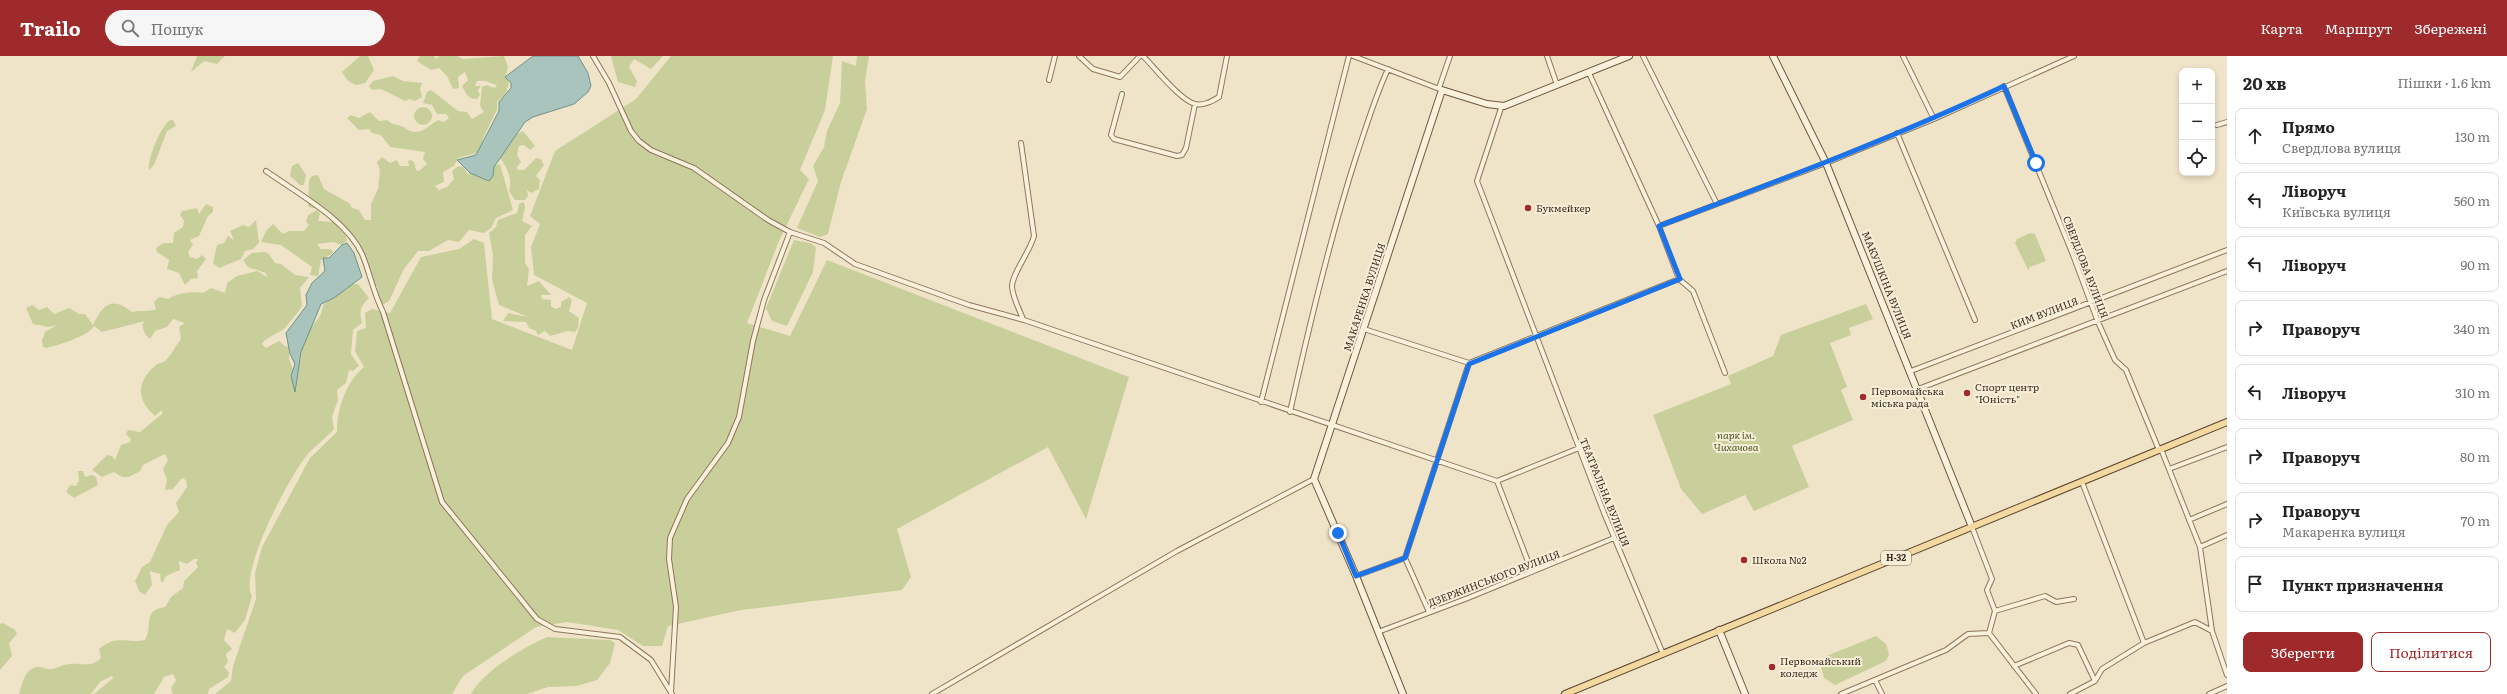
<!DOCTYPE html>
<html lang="uk">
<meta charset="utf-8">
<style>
:root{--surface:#fff;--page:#f6f6f6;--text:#222;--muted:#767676;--line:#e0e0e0;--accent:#9e2a2b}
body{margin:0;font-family:Literata,serif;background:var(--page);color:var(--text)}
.controls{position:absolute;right:12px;top:12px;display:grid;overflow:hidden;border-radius:8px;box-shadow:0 2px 6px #0003}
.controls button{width:36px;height:36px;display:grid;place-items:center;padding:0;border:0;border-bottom:1px solid var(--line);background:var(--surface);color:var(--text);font:20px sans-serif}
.stop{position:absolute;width:12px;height:12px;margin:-9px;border:3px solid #1a73e8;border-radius:50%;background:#fff}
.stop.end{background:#1a73e8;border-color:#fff;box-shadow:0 1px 4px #0008}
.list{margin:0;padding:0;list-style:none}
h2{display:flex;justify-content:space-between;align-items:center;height:52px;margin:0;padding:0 16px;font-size:17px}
h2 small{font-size:13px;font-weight:400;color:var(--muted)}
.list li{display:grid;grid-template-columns:26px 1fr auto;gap:12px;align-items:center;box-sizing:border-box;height:56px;margin:0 8px 8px;padding:0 8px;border:1px solid var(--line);border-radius:8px}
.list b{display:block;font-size:15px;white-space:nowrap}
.list p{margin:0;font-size:13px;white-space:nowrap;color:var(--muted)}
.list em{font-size:13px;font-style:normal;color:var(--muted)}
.actions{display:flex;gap:8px;padding:12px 16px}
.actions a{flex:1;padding:9px 0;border:1px solid var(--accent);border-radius:8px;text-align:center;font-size:14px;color:var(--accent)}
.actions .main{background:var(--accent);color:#fff}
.icon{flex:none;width:22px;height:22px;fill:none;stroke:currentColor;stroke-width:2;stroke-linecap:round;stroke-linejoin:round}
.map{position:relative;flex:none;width:2227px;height:638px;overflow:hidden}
header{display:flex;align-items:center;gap:24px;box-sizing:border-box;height:56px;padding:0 20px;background:var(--accent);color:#fff}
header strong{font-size:19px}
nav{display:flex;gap:22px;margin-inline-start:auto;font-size:14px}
.search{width:280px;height:36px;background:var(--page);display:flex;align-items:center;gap:10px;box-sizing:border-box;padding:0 14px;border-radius:22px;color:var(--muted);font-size:15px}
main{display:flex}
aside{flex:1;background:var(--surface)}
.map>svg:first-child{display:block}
.green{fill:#c9cf9b}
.water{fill:#a9c4bc;stroke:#6f938a}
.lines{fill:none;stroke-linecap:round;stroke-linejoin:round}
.street-casing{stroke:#8d765c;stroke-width:6}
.secondary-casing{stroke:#6f573f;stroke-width:8}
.primary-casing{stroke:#5b4430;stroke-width:8}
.street{stroke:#faf1dc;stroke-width:4}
.secondary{stroke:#faf1dc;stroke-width:6}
.primary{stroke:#f3d9a0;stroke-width:6}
.route{stroke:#1a73e8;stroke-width:5}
.poi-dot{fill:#9e2a2b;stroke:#f7eed8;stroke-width:1.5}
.labels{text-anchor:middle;stroke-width:4;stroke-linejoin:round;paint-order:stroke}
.shield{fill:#f7eed8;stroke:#756857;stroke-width:1}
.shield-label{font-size:9px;font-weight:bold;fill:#3d2e20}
.poi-label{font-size:10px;fill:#3d2e20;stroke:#f7eed8;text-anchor:start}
.street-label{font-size:10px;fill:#3d2e20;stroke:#f7eed8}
.park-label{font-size:10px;font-style:italic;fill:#4d5a26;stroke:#f7eed8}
</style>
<header>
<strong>Trailo</strong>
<div class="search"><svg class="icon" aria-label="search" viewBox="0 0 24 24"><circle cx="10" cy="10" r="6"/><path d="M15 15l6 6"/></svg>Пошук</div>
<nav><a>Карта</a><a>Маршрут</a><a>Збережені</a></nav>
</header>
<main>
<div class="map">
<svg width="2227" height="638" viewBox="0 0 2227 638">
<rect width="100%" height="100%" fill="#f0e4c8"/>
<!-- green -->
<path class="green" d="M197,0H225L217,8L204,5L191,16Z
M360,0H368L374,14L365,27L356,29L348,25L342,16Z
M420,0H434L436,3L439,0H458L462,3L504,0L508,11L506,19L509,27L506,37L497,46V54L484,80L481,91L477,97L458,102L454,110L443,116L444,126L435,130L439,134L447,131L454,123L452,115L458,110L463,111L468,118L500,108L513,154L496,162L491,172L484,177L469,174L459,186L448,184L429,195H418L404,213L389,245L382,249L376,242L378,231C360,221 367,204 358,192C347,177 336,162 319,154C315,151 311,153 308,150L309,124L312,120L318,119L324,133L349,147L352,152L359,154L365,164H371V148L378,133L380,114L377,106L382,101L390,107L397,104L400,110H409L408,105L411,104L414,106L416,114L419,115L427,108L423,103L425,96L390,91L381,79L372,77L369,73L359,74L347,62L351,59L359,62L370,56L379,65L387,64C392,69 395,68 401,70C405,71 407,74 410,75C422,79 429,69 438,64L444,66L449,62L446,58H437L432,49L423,47L427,36L431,34L458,55L467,56L472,63L484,56L480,50L482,31L486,29L495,32L497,29L485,25H477L475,30H481L478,34L480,39L477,43C467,43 466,37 462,30L468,24L465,16L458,21L459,32L453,33L447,20L439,12L431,14L417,5Z
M611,0H663L651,13L634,3L629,11L637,25L635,31L618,26Z
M671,0H833L825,54L800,114L809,123L779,185L747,267L790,280L827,204L1129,321L1086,463L1048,391L897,473L911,521L902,534L741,554L668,570L662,590H643L618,574L567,566L536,571L463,620L452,638H215L231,625L233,610L256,543L255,517L262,491L310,402L337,376C337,352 346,326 364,311L355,295L357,275L366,272L365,257L372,253L390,257L421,201L459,193L474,183L484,187L492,263L572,294L587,247L534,219L531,191L540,168L530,160L555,95L636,43Z
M857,0H869L865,25L867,53L841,126L828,178L820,181L797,172L818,125L813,110L824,91L827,75L840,47L842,5L856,10Z
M393,20L403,25L422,27L420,33L422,41L415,45L409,43L405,45L381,33L372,34L369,30L373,25Z
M414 60a9 9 0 1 1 18 0a9 9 0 1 1-18 0Z
M170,64H173L176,70L167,75L154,109L149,114C147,103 161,70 170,64Z
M523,75L535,90L530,94L524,89L519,90L517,99L521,106L517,111V114H524L536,102L541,103L544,109L536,120L540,124L539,133L531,137L527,134L528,140L525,144H515L509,135C513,124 507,111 500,102L510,82Z
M298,107L306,119L304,129H300L290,120L292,110Z
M524,146L525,151L522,165L532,170L525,179V207L529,213L527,230L539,225L551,239H541L542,243L551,244V250L555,253L561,251V246L569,241L572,244L569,255L579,262L578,272L575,276L568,275L550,280L545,275L538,279L536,275L529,272L526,266L503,265L508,257L528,261L499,249L492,224L493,199L489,177L496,171L498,164L517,157L519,148Z
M206,148L213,151V156L208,160L199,180L190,184L193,189L188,196L190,201L197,203L202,199L206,203L197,215L198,222L191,223L185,229L179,217L167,213L169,204L157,196L156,192L163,187H173L174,177L183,171L184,165L180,159L182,155L197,152L199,158Z
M317,154L320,157L318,165L333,166L346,180L347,185L341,189L334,186L317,188L321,193H330L333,195L332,198L321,204L318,220L310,219L312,211L281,189L261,186L266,175L273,168L283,178L289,175H304L309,169L306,166L308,159Z
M256,164L259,187L253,193L245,195L241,203L219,212L213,207L217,189L224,187L228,180L234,184L230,175L243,169L249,171Z
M2030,177L2035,178L2046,205L2030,211L2028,214L2015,187L2017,183Z
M794,184L810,187L816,191L813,216L787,270L772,265L766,252Z
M265,196L269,198L275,207L281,208L295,219L309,221L300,232L302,249L299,255L284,273L265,284L262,288L266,292L279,285L285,290L289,291V303L294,316L301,303L302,284L320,260L324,248L350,228H358L369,242C360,251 359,255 362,267L353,274L351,298L359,310L353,315L349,314L346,327L337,334L338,344L332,361L334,373C326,382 315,390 308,398C290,419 238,517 252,540L245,564L235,577L227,573L224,584L232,593L226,598L228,606L224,611L229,616L228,621L209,633L208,638H173L171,632L176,624L173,618L164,621L154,638H94L113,622L112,620L100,626L91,638H19C22,629 24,614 36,611C41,610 47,614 52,613C58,612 64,608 70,608C82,607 91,612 101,602L99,593C118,578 124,588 145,584C153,571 142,554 165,551L171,541L183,532L184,525L198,511L196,507L198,503H194L187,508L179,505L180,514L166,520L163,526H161L160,518L150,515L152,529L145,539L139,535L135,525L142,511L150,506L167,469L179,456L176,447L187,431L186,424L182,422L173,433L165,434L167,424L163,413L168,404L165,398L143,409L140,415L129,421H122L114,416L102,421L92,414L107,399L112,400L115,404L121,389L130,386L131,383L126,378L128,374L140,376L162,358V354L155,360C135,343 137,325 156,309C159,307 162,307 165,305C172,299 175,290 181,283L179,271L185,267L173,263L167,271L155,275L150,283L145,278L142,269L145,265L102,276L94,270C90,279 57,290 46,292L43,291L42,284L45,276L57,269L48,271L33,268L26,252L32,249L39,254L47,251L54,258L69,252L79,258H85L93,269C103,248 112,240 132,256C140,254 149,256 156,253L154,246L159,241L168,243C177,237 192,235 203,237L211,232L225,237L227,227L237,220L257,215L267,221L266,217L248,211L243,204L252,197Z
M2078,244L2080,248L2041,263L2040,259Z
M1866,248L1873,263L1849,272L1851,279L1830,287L1847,331L1841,334L1853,364L1792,390L1809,431L1754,455L1745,439L1702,458L1681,433L1653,359L1731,328L1728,320L1773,300L1781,279Z
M78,415H83L85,421L92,419L96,421L98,429L74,442L66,436L70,429L76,430L79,425Z
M3,567L15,574L17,578L9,587L12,600L0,614V568Z
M1876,580L1886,588L1889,598L1886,605L1835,629L1824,622L1821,611L1824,601Z
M547,581L610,584L615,587L610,607L597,624L577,630L548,631L527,638H471C483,615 524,591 547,581Z"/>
<!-- water -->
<path class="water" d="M533,0H578L588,17L591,30L588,36L574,48L533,61L525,66L494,111L493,120L489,125L470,117L457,104L476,99L499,55V46L511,32V27L505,21Z
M347,187L354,197L362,221L334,242L321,248L301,296L295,336L291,320L295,308L290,298L286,277L307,249L306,239L312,227L325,215L323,202H329L342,189Z"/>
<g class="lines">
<!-- street casing -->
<g class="street-casing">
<path id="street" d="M593,0L609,27L631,75L639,85L651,94L694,112L768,164L790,176L824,187L855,208L969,249L1024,264L1497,425L1532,516
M1079,0L1093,13L1120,21L1140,0
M1143,0C1155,12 1180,44 1195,48C1204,50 1212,45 1219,41L1227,0
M1353,0L1442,34
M1547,0L1557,29
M1643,0L1717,148
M1903,0L1934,63
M1589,17L1659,170L1679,223L1693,235L1725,317
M1049,24L1055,0
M2004,30L2073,199L2098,266L2115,304L2126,314L2159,394
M1439,32L1450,0
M1122,38L1111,79L1114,83L1177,100L1182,99L1186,92L1195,48
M1502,49L1477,125L1604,457L1663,598
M2217,69L2227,66
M1897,77L1975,264
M1021,87L1034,180C1030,196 1012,217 1012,231C1013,242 1019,253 1023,263
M266,115C297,137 346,163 362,198C370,217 373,236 383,256L442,446L537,563L555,573L620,581L651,604L672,638
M1659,170L1826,107L1934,63L2074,0
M1364,273L1469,307L1679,223
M1911,315L2227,194
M1918,333L2227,215
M1261,346L1349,0
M1290,356C1309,270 1329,185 1356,101C1366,71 1375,41 1388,13
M2161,393L2200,491L2212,575L2227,619
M2169,413L2227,391
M1497,425L1579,392
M2082,426L2144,587
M2189,464L2227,448
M1972,471L1992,523L1987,534L1995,555L1989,577L2036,638
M2200,491L2227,479
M1356,520L1405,502
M1995,555L2045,540L2056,546L2074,543
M1429,556L1405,502L1469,307
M1378,576L1468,542L1614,482
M2014,610L2069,587L2078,589L2095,625
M1875,624L1882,638
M671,636L676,551L669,503L670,482L687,443L728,387L739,361L753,285L764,244L790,176
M932,638L1177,495L1314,423
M1841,638L1946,594L1968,578L1989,577
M2070,638L2095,625L2102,613L2144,587L2195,566L2212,575
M2209,638L2227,630"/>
</g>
<!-- secondary casing -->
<g class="secondary-casing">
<path id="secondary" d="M1773,0L1826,107L1972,471
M1719,574L1745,638
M1403,638L1356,520L1314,423L1442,34L1487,48L1504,50L1629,0"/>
</g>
<!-- primary casing -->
<g class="primary-casing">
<path id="primary" d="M1565,638L2227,366"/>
</g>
<!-- street -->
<use href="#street" class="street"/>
<!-- secondary -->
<use href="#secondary" class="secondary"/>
<!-- primary -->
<use href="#primary" class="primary"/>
</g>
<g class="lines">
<!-- route -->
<path class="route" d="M1338,477L1356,520L1405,502L1469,308L1680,223L1659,170C1775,126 1891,83 2004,30L2036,107"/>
</g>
<!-- markers -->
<g class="poi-dot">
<circle cx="1528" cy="152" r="4"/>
<circle cx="1967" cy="337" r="4"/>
<circle cx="1863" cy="341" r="4"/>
<circle cx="1744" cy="504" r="4"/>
<circle cx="1772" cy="611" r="4"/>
</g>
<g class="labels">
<!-- shield labels -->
<rect class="shield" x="1881" y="495" width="30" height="14" rx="3"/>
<g class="shield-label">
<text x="1896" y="505">Н-32</text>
</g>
<!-- poi labels -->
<g class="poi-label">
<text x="1536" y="156">Букмейкер</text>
<text x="1975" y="335">Спорт центр<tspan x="1975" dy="12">"Юність"</tspan></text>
<text x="1871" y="339">Первомайська<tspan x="1871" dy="12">міська рада</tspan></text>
<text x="1752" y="508">Школа №2</text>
<text x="1780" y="609">Первомайський<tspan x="1780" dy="12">коледж</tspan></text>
</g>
<!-- street labels -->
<g class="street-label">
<text transform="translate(2086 211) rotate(69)" y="4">СВЕРДЛОВА ВУЛИЦЯ</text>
<text transform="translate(1887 229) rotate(68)" y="4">МАКУШКІНА ВУЛИЦЯ</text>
<text transform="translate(1364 241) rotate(-72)" y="4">МАКАРЕНКА ВУЛИЦЯ</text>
<text transform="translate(2044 257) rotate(-21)" y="4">КИМ ВУЛИЦЯ</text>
<text transform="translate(1605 436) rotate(68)" y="4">ТЕАТРАЛЬНА ВУЛИЦЯ</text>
<text transform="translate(1494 522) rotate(-21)" y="4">ДЗЕРЖИНСЬКОГО ВУЛИЦЯ</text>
</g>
<!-- park labels -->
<g class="park-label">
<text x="1736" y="383">парк ім.<tspan x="1736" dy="12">Чихачова</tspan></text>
</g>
</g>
</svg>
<div class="controls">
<button>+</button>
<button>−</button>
<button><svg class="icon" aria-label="locate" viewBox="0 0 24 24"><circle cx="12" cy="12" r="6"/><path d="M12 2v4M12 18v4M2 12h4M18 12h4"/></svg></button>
</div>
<div class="stop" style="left:2036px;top:107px"></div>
<div class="stop end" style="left:1338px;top:477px"></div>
</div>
<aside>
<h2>20 хв<small>Пішки · 1.6 km</small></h2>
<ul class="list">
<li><svg class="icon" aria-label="ahead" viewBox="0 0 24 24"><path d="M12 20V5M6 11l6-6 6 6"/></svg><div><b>Прямо</b><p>Свердлова вулиця</p></div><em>130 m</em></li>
<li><svg class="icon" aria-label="left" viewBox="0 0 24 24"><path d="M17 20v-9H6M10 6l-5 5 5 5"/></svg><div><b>Ліворуч</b><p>Київська вулиця</p></div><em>560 m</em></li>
<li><svg class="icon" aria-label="left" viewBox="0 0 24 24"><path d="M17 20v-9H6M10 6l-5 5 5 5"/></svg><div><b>Ліворуч</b></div><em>90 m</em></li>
<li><svg class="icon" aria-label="right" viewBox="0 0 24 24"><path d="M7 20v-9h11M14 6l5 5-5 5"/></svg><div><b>Праворуч</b></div><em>340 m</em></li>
<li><svg class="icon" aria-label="left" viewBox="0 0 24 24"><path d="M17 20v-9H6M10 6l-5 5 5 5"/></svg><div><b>Ліворуч</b></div><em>310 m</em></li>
<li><svg class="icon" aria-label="right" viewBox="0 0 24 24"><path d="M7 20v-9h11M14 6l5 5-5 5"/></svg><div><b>Праворуч</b></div><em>80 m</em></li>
<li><svg class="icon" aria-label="right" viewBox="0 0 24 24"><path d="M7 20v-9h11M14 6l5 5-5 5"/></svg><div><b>Праворуч</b><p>Макаренка вулиця</p></div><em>70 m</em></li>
<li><svg class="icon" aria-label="arrive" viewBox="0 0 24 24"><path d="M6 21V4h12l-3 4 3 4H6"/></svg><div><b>Пункт призначення</b></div></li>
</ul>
<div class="actions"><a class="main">Зберегти</a><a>Поділитися</a></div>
</aside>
</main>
